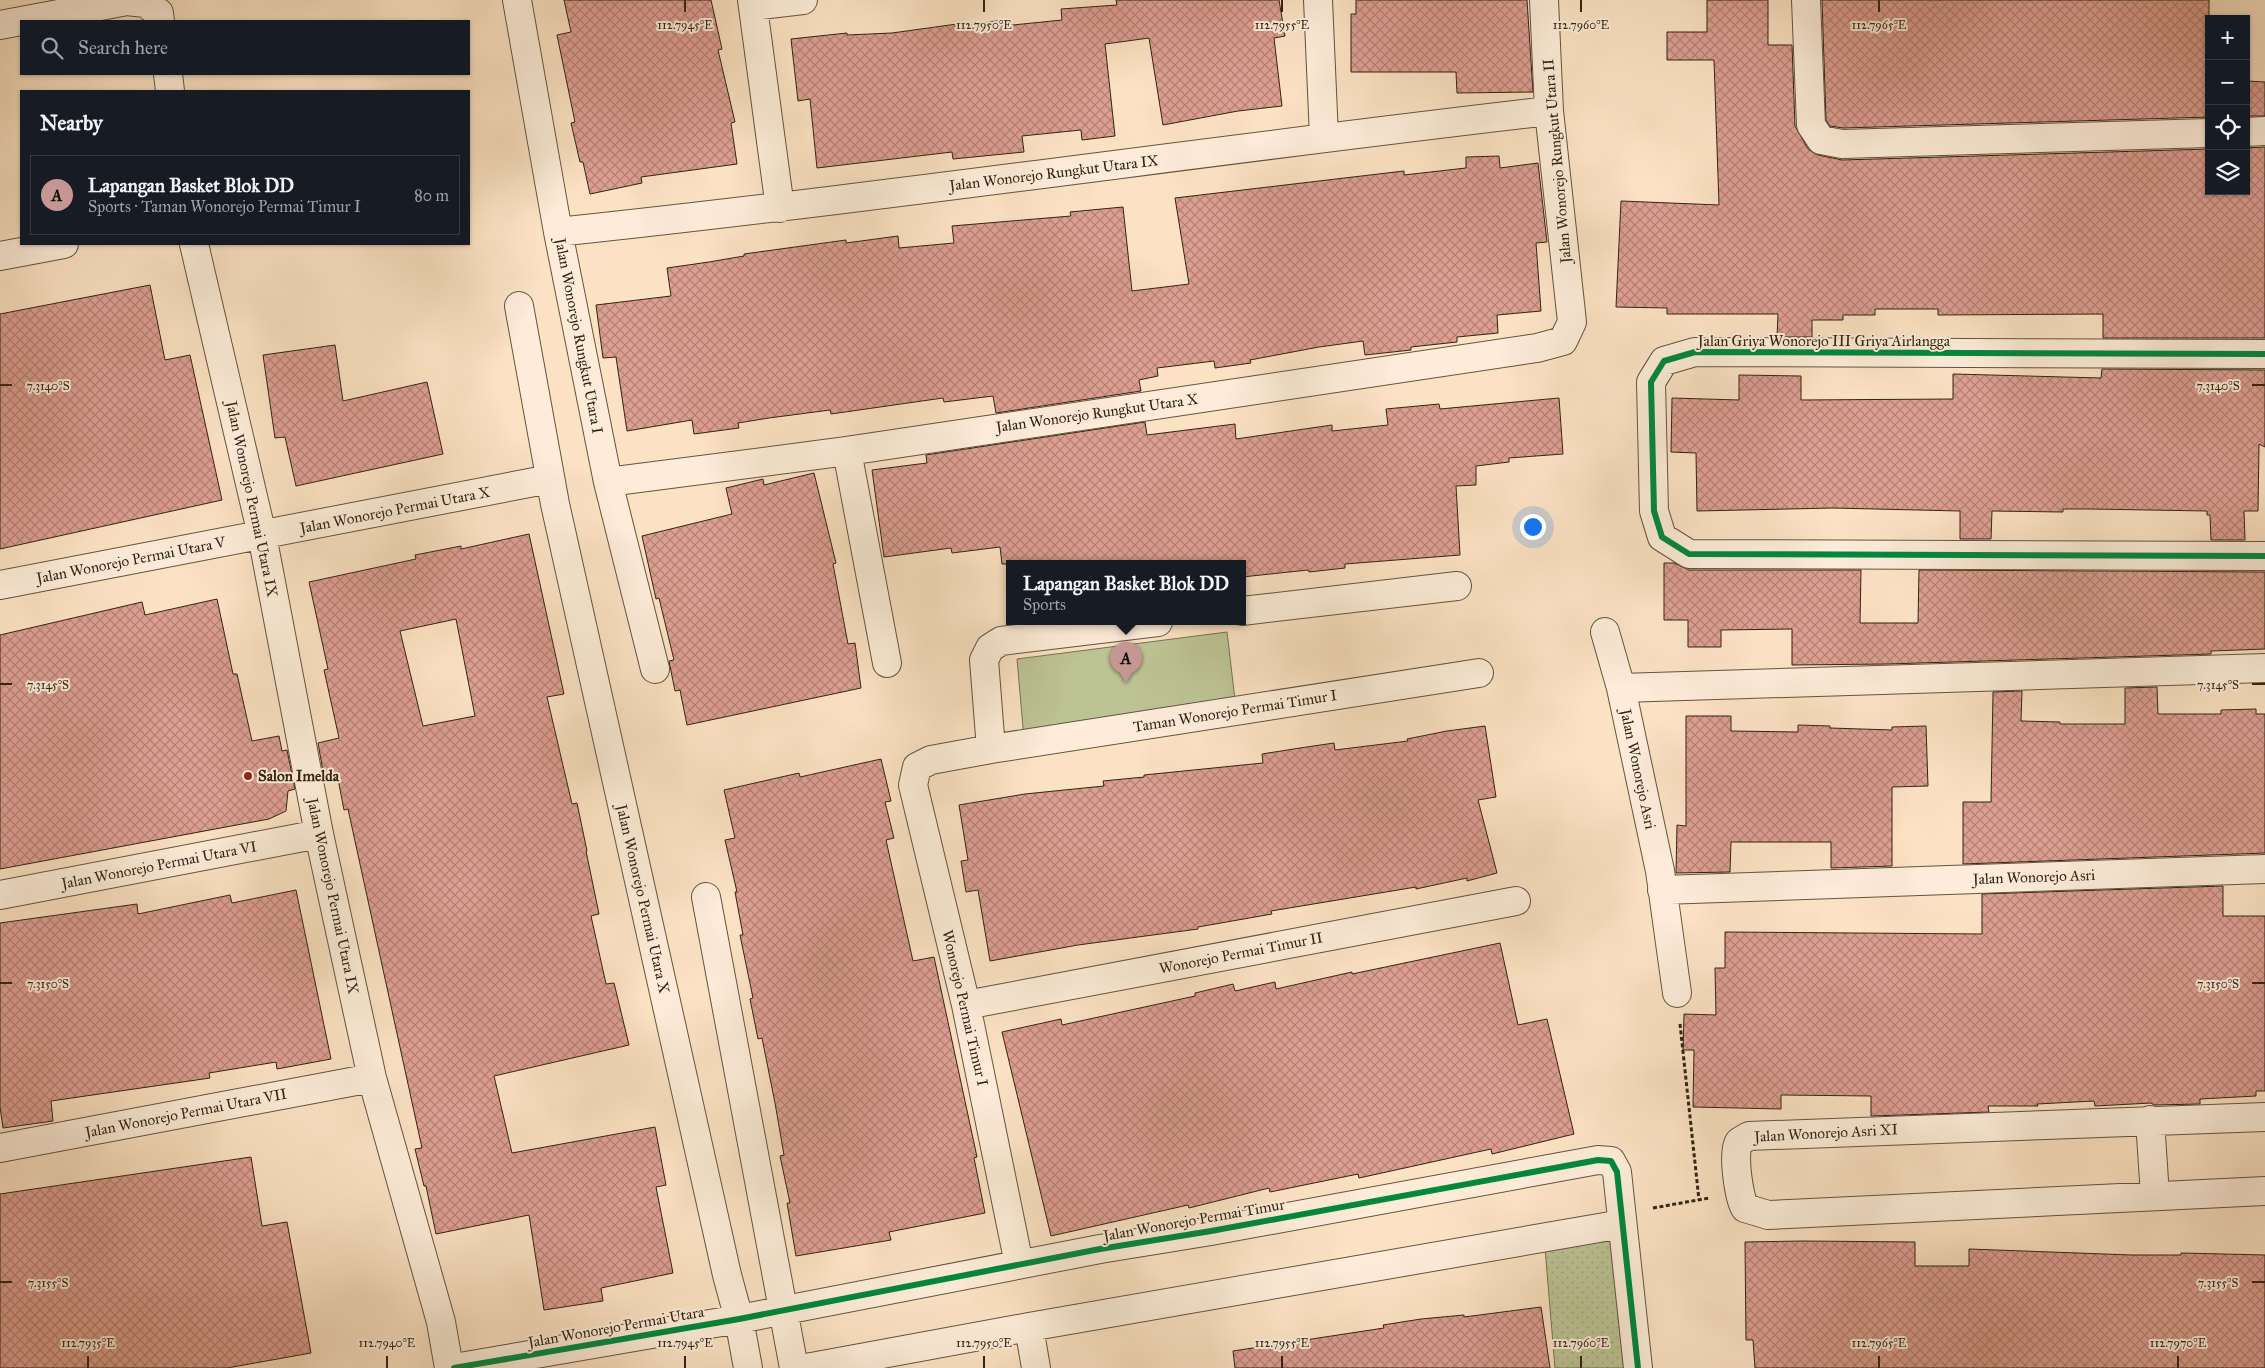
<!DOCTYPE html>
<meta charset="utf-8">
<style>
:root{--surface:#171b24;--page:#242831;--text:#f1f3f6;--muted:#9ea1a6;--line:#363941;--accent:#c59692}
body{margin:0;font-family:"IM FELL Great Primer",serif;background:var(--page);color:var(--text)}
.controls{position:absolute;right:15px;top:15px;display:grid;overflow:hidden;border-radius:0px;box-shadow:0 1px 4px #0004}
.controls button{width:45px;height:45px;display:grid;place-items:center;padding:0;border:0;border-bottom:1px solid var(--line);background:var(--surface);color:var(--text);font:25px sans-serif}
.you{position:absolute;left:1532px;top:526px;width:18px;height:18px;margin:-12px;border:4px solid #fff;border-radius:50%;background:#1a73e8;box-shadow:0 0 0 8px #1a73e833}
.badge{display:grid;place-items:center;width:32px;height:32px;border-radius:50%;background:var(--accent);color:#111;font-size:16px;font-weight:700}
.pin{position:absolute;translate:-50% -41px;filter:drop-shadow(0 1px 2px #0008)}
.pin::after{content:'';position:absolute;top:26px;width:18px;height:15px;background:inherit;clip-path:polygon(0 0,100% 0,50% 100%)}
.popup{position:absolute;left:1006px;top:560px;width:240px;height:65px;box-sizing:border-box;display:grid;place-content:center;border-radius:0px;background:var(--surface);filter:drop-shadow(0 1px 4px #0005);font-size:16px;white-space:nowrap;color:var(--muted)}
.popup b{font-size:19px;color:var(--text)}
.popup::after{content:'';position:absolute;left:50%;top:100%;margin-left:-10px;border:10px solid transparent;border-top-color:var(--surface)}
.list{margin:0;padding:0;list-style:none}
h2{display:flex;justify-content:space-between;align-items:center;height:65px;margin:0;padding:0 20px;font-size:21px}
h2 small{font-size:16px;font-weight:400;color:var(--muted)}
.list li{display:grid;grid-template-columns:32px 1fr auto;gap:15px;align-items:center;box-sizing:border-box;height:80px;margin:0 10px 10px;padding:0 10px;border:1px solid var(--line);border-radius:0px}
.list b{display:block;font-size:19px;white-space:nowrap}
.list p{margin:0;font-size:16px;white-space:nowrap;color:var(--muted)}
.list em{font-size:16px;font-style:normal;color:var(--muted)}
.icon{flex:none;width:28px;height:28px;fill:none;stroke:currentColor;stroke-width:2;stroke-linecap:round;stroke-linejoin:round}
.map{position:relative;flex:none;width:2265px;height:1368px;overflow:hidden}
.search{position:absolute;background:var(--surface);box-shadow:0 1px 4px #0004;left:20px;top:20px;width:450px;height:55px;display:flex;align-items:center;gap:12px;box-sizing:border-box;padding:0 18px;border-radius:0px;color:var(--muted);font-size:19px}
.panel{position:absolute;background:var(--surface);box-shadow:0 1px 4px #0004;left:20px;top:90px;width:450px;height:155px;border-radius:0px}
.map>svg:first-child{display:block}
.green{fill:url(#green-dots);stroke:#767354}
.pitch{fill:#bcc395;stroke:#767354}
.building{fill:url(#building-cross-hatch);stroke:#312314;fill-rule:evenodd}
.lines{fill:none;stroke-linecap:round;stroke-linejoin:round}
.minor-casing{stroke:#635340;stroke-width:30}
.path{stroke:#312314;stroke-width:3;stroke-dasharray:4 2.5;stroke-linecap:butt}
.minor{stroke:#fcecd8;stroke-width:28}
.cycleway-casing{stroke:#fcecd8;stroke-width:9}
.cycleway{stroke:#00873e;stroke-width:6}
.ticks{fill:none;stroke:#312314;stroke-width:2}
.poi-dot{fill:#8f2418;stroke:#fcecd8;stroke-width:2}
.labels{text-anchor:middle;stroke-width:4;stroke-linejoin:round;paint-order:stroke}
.street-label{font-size:15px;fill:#312314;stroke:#fcecd8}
.poi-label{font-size:15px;font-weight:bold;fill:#312314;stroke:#fcecd8;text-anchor:start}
.ticks-label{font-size:12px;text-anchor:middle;fill:#312314;stroke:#fcecd8;stroke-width:4;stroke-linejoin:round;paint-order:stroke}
</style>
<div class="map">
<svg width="2265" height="1368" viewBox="0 0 2265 1368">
<defs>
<pattern id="green-dots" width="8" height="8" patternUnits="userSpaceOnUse" patternTransform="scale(1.25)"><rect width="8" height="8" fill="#bcc395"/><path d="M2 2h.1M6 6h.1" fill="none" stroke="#a2a780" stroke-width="1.8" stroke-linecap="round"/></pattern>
<pattern id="building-cross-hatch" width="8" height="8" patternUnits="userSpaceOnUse" patternTransform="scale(1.25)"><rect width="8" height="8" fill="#dd9f91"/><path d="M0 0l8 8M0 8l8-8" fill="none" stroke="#b48175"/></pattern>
</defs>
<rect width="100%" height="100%" fill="#fae2c3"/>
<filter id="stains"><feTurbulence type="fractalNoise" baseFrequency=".004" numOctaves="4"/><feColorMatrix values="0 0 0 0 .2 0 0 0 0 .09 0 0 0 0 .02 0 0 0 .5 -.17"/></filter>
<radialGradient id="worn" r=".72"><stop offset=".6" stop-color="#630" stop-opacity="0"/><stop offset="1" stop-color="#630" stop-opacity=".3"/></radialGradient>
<!-- green -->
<path class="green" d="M1617,1235L1632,1368H1555L1545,1248Z"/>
<!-- pitch -->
<path class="pitch" d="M1227,632L1236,708L1024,739L1017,659Z"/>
<!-- building -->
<path class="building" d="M564,0H711L722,49L718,50L735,122L731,123L737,164L641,177L642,183L590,194L583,162H580L571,123L575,122L557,35L571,32Z
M1116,0H1279L1285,36L1274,38L1282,106L1238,111L1163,125L1149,38L1105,44L1115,136L1082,140L1081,130L1022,136L1024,152L953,159L952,152L817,168L810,99L798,101L791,39L847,33V35L892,33L957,24V27L1002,20L1003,26L1062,20L1061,9L1117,5Z
M1356,0H1527L1533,92L1457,93L1456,72H1351V14H1356Z
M1707,0H1768V45H1792L1795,126L1808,149L1818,155L1842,160L2209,149V191H2246V148L2265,147V338H2103V314L1938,315V309H1875V315H1843V320H1812V337H1777L1778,314H1667V308L1616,307L1621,201L1719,205L1714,60H1667V32H1707Z
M1822,0H2209V117L1843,128L1830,126L1826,120Z
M2246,81L2265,82V116H2246Z
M1499,156L1500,168L1538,163L1547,242L1536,243L1541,311L1497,315L1498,333L1457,337V342L1411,347V350L1365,355L1363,341L1319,347L1250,360L1251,363L1215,368L1214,361L1157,368L1158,376L1139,380L1141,391L996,413L993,396L944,402L943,398L831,414L830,410L769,418L738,423L739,428L694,434L692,420L627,431L616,357L603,358L596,305L671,296L667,268L709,262L744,256V254L846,240V243L898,236L899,248L954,243L952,226L1071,216L1070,212L1123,207L1132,291L1189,284L1175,198L1404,171V175L1466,168V157Z
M150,285L165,360L190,355L222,500L0,549V314Z
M335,345L343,401L427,382L443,454L296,486L285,437L275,438L263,355Z
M2102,369L2265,370V447L2259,444L2258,511H2244L2245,540H2211L2210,515H2207V511L2091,509H2063V512L1992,511L1991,539H1960V511L1833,508L1697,511L1696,453L1671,452L1672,398L1739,400V375L1801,376V400L1953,399V374L2101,378Z
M1559,398L1563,454L1509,458V462L1476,466V485L1456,486L1460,555L1345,564V568L1309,572L1308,570L1242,577V564H1002L1000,547L952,553L951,548L884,557L872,470L927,463L926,455L1145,422L1147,435L1235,424L1236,439L1332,425V431L1388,425L1386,409L1439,404L1440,409Z
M814,473L836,563L833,564L848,644L855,643L861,688L687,725L680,690L675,691L669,661L674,660L659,598L656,599L642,536L732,514L726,488L763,479L764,485Z
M529,534L564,694L547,697L572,804L577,803L587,851H586L599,914L591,916L606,984L614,983L629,1045L494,1076L512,1153L655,1127L666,1185L656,1187L673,1273L601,1288L603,1301L544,1310L529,1215L436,1234L426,1186H424L415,1149L422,1148L348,809L344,810L338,779L325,782L318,743L339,738L324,670L328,669L309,582L416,559L415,555L461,546V549ZM456,619L475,716L423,726L400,631Z
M1664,563H1674L1689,570H1861L1860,623H1918L1919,570L2265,572V649L2211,651V654L1887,664L1792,665V629L1721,630V647H1688V620H1664Z
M217,599L233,674H237L252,741L279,736L282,751L287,750L295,789L288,791L286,811L269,819L0,869V635L142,602L145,615Z
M2157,687L2158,714H2221V710L2256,709V714H2265V853L1963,864V802H1991L1993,692L2022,691L2021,721L2060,722V724H2125V688Z
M1686,716H1731V731L1798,732V725L1830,726V728L1892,730V727L1926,726L1928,786L1892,787V866L1831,868V842H1731L1730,872L1676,873L1677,825L1686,826Z
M1485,726L1496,797L1478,800L1497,873L1467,881V878L1416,889V887L1271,911L1272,914L1198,927V929L1078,945L990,961L978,890L966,892L961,861L968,860L959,805L1025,794L1104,786L1103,781L1144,777V775L1263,763L1262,754L1300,748L1334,743L1335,750L1408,741L1407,739L1447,731Z
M881,759L891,801L885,802L894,838L886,840L913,961L934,957L977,1157L974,1158L985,1213L889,1232L891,1240L796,1256L787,1203H790L780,1156L784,1155L775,1103L762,1038L758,1039L750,999L753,998L740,935H743L735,892H737L725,840L735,838L724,790L799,773L800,777Z
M2223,886V916H2265V1091H2256V1096L2200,1099V1104L2154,1105L2151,1103L2095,1106L2094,1101L2037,1104L2038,1106H1988L1989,1112L1871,1116V1096L1781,1095V1109L1693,1107L1694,1050H1683L1684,1014L1716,1015L1715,968H1725V932L1982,934V894Z
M296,890L331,1059L277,1069L276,1062L209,1073L210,1078L51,1101L53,1121L3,1128L0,1107V923L137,904L138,914L230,895L232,903Z
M1500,943L1518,1025L1547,1019L1574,1134L1492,1154L1491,1149L1359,1178L1358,1174L1270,1192L1269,1188L1189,1208L1188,1205L1051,1236L1002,1032L1061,1019L1062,1025L1195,996V993L1233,984L1235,991L1275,982L1276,989L1352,972V974Z
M251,1157L262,1226L287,1222L311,1353L227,1368H0V1194Z
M1803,1241L1915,1242V1266H1969V1249L2131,1255H2181V1253L2265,1255V1368H1755L1753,1340H1746L1745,1242Z
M1541,1307L1550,1368H1235L1233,1351L1384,1328L1383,1325L1421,1319L1464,1315V1317Z"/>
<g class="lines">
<!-- minor casing -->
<g class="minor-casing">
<path id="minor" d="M517,0L558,232L608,482L655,669
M752,0L780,208
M1318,0L1324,137
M1806,0L1811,125L1821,140L1842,144L2209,133
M753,6L803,0
M0,25L127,1L145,3L159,13L160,21
M168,74L170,91
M2246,132L2265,131
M558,232C889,197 1218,149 1549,111
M194,244L262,535L319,834L372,1078L441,1322L449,1368
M0,256L64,244
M519,306L555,504L727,1275L739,1319L748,1368
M2265,354L1695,352L1664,361L1651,382L1654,511L1662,537L1689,554L2265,556
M847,451L887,663
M608,482L847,451L1537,348L1563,341L1572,322L1549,111L1544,0
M0,585L550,479
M1242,611L1457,586
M1605,632L1621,688
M991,749L984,660L990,648L1001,641L1158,622
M1662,890L2265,869
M0,895L319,834
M706,897L794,1368
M1677,993L1660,871L1621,688L2265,668
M966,1005L1516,901
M2265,1117L1749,1136C1746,1138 1741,1140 1739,1142C1732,1152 1739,1198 1745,1208L1768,1215L2265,1191
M2150,1120L2155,1196
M0,1148L372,1078
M1019,1264L966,1005L913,785L917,767L931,760L991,749L1479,673
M1029,1327L1036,1368
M454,1368L739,1319L1100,1249L1211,1231L1598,1160L1611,1161L1617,1172L1638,1368
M806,1368L1029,1327L1622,1224"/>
</g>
<!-- path -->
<path class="path" d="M1680,1024L1699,1200
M1653,1208L1709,1198"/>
<!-- minor -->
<use href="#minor" class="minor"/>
<!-- cycleway casing -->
<g class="cycleway-casing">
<path id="cycleway" d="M2265,354L1695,352L1664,361L1651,382L1654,511L1662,537L1689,554L2265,556
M454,1368L739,1319L1100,1249L1211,1231L1598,1160L1611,1161L1617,1172L1638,1368"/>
</g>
<!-- cycleway -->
<use href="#cycleway" class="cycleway"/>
</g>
<!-- ticks -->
<path class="ticks" d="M685,0V12M984,0V12M1282,0V12M1581,0V12M1879,0V12M0,385H12M2252,385H2265M0,684H12M2252,684H2265M0,983H12M2252,983H2265M0,1282H12M2252,1282H2265M88,1356V1368M387,1356V1368M685,1356V1368M984,1356V1368M1282,1356V1368M1581,1356V1368M1879,1356V1368M2178,1356V1368"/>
<!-- markers -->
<circle class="poi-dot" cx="248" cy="776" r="5"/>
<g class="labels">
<!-- street labels -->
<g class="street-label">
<text transform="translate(1557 161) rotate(-95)" y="5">Jalan Wonorejo Rungkut Utara II</text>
<text transform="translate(1054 173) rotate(-7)" y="5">Jalan Wonorejo Rungkut Utara IX</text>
<text transform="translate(579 336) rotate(79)" y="5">Jalan Wonorejo Rungkut Utara I</text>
<text x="1824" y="346">Jalan Griya Wonorejo III Griya Airlangga</text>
<text transform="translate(1097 413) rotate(-8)" y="5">Jalan Wonorejo Rungkut Utara X</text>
<text transform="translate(252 499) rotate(78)" y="5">Jalan Wonorejo Permai Utara IX</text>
<text transform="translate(395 510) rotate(-11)" y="5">Jalan Wonorejo Permai Utara X</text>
<text transform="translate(131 560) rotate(-11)" y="5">Jalan Wonorejo Permai Utara V</text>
<text transform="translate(1235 711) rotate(-9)" y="5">Taman Wonorejo Permai Timur I</text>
<text transform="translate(1638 769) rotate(78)" y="5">Jalan Wonorejo Asri</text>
<text transform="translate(159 865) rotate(-11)" y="5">Jalan Wonorejo Permai Utara VI</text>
<text transform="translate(2034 877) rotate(-2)" y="5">Jalan Wonorejo Asri</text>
<text transform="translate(333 896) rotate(78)" y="5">Jalan Wonorejo Permai Utara IX</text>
<text transform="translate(643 899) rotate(77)" y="5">Jalan Wonorejo Permai Utara X</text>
<text transform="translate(1241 953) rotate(-11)" y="5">Wonorejo Permai Timur II</text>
<text transform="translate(965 1008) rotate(77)" y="5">Wonorejo Permai Timur I</text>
<text transform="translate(186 1113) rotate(-11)" y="5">Jalan Wonorejo Permai Utara VII</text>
<text transform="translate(1826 1133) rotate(-3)" y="5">Jalan Wonorejo Asri XI</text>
<text transform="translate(1194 1220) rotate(-10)" y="5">Jalan Wonorejo Permai Timur</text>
<text transform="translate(616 1327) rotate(-10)" y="5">Jalan Wonorejo Permai Utara</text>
</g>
<!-- poi labels -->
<g class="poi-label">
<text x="258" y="781">Salon Imelda</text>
</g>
</g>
<g class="ticks-label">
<text x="685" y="29">112.7945°E</text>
<text x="984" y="29">112.7950°E</text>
<text x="1282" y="29">112.7955°E</text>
<text x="1581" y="29">112.7960°E</text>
<text x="1879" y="29">112.7965°E</text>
<text x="48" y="390">7.3140°S</text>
<text x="2218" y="390">7.3140°S</text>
<text x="48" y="689">7.3145°S</text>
<text x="2218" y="689">7.3145°S</text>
<text x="48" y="988">7.3150°S</text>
<text x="2218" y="988">7.3150°S</text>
<text x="48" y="1287">7.3155°S</text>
<text x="2218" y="1287">7.3155°S</text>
<text x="88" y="1347">112.7935°E</text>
<text x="387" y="1347">112.7940°E</text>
<text x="685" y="1347">112.7945°E</text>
<text x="984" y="1347">112.7950°E</text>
<text x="1282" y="1347">112.7955°E</text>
<text x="1581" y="1347">112.7960°E</text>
<text x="1879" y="1347">112.7965°E</text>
<text x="2178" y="1347">112.7970°E</text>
</g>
<rect width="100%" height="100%" filter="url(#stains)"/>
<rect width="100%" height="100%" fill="url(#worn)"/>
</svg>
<div class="controls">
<button>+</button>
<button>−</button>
<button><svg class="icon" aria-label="locate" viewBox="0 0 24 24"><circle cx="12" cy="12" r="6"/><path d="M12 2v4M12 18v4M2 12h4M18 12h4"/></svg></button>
<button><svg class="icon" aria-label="layers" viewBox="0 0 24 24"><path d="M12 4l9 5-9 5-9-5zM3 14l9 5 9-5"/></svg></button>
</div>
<div class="you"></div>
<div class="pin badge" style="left:1126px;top:683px">A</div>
<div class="popup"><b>Lapangan Basket Blok DD</b>Sports</div>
<div class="search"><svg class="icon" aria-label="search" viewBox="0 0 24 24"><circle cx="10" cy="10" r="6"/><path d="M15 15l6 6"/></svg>Search here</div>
<section class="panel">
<h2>Nearby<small></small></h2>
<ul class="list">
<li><span class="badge">A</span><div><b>Lapangan Basket Blok DD</b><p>Sports · Taman Wonorejo Permai Timur I</p></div><em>80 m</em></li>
</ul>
</section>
</div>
